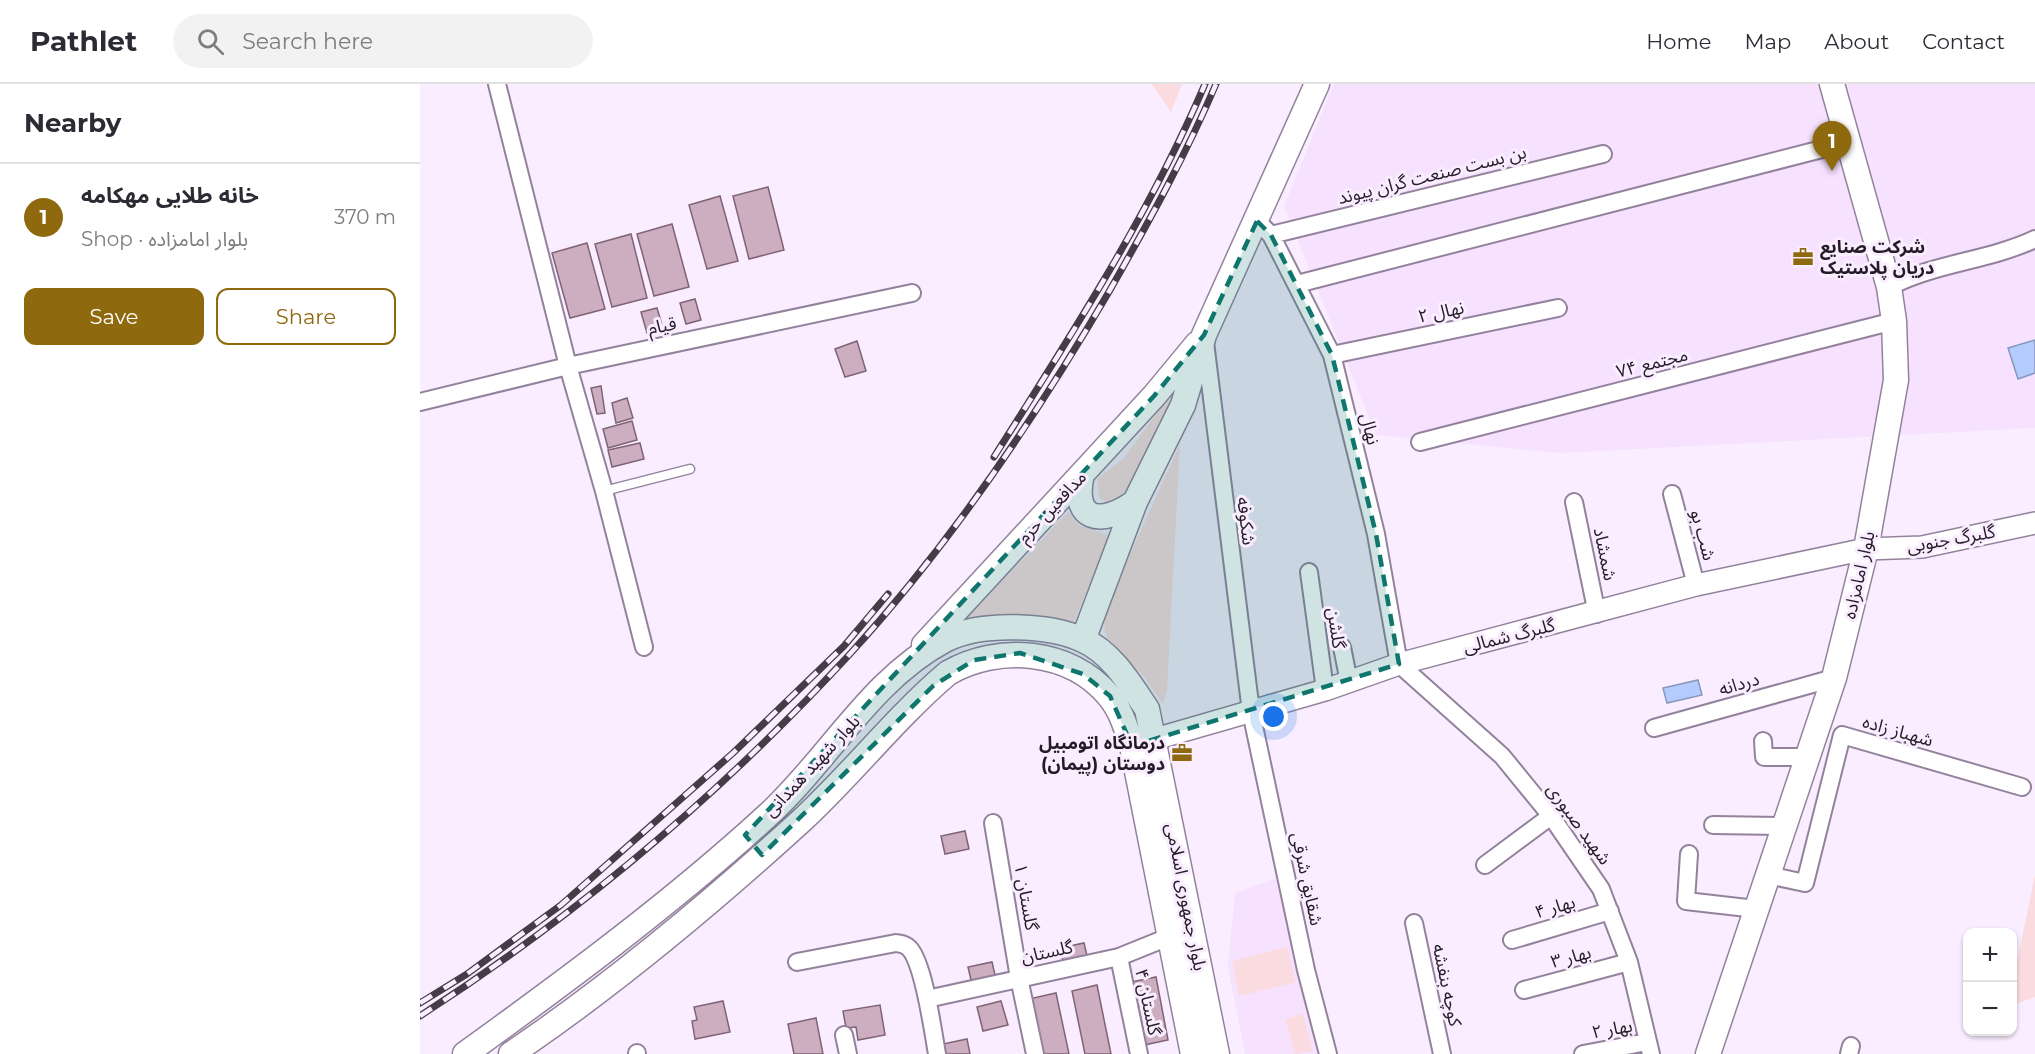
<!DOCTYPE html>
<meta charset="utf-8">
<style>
:root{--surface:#fff;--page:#f2f2f3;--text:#2b2b33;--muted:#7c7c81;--line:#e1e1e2;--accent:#8e690d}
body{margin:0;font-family:Montserrat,"Noto Sans Arabic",sans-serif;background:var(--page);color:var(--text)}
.controls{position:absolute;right:18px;bottom:18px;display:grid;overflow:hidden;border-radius:12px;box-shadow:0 2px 4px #0004}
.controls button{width:54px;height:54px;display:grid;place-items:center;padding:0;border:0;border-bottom:2px solid var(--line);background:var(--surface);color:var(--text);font:30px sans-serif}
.you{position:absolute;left:854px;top:633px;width:21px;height:21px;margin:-15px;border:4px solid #fff;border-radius:50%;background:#1a73e8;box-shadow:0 0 0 9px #1a73e833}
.badge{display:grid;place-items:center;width:39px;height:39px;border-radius:50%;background:var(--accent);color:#fff;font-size:20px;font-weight:700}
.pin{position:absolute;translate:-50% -50px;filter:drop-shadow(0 2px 3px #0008)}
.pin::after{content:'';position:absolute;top:32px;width:21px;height:18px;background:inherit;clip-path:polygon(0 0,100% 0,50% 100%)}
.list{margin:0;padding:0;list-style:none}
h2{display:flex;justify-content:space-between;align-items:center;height:78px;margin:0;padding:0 24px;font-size:26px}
h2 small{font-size:20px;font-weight:400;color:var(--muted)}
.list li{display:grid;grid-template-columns:39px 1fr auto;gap:18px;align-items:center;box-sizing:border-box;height:108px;padding:0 24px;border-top:2px solid var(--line)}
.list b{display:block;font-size:22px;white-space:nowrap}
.list p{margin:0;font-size:20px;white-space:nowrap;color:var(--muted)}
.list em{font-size:20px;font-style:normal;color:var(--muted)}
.actions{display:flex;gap:12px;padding:18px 24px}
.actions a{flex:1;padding:14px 0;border:2px solid var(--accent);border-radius:12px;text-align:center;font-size:21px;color:var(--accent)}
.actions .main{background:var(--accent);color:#fff}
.icon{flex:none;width:33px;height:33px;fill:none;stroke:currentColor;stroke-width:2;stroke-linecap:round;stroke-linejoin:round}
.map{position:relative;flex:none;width:1615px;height:970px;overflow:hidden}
header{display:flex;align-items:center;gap:36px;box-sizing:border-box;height:84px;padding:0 30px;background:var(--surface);border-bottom:2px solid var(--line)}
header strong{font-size:28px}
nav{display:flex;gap:33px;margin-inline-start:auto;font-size:21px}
.search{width:420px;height:54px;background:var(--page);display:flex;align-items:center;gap:15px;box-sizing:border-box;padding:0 21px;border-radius:33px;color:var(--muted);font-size:22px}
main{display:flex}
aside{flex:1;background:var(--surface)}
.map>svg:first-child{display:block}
.built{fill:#f6e2ff}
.green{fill:#fadbe0}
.water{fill:#b3ccfd;stroke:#8897bc;stroke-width:1.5}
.building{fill:#cdaec1;stroke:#7f6375;stroke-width:1.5}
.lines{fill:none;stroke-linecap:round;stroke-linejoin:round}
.service-casing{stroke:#94829c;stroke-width:11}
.minor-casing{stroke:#94829c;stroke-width:20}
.tertiary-casing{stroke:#94829c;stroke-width:24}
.secondary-casing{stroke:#94829c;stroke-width:27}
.service{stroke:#fff;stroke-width:8}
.minor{stroke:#fff;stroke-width:16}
.tertiary{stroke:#fff;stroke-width:21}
.secondary{stroke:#fff;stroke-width:24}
.rail-casing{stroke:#443c47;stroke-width:7}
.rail{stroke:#f9edff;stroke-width:4.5;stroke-dasharray:14;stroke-linecap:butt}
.marked{fill:#0f766e;fill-opacity:0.2;stroke:#0f766e;stroke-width:4.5;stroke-dasharray:12 8;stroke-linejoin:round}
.labels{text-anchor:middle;stroke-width:6;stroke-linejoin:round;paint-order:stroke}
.street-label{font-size:18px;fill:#231c26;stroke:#f9edff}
.poi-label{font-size:18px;font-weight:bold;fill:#231c26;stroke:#f9edff;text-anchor:start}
</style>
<header>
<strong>Pathlet</strong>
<div class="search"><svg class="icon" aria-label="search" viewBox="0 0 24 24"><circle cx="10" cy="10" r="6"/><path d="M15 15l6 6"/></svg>Search here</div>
<nav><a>Home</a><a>Map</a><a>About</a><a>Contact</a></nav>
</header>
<main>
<aside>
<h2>Nearby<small></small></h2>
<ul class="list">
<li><span class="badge">1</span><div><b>خانه طلایی مهکامه</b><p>Shop · بلوار امامزاده</p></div><em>370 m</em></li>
</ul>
<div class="actions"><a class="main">Save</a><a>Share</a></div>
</aside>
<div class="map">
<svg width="1615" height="970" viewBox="0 0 1615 970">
<rect width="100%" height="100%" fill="#f9edff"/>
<!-- built -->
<path class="built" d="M914,0H1615V344L1140,369L956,351L864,122Z
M857,794L901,970H825L808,883L815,809Z"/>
<!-- green -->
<path class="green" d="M732,0H762L751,28Z
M758,301C740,343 727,394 692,424L679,413L677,395L703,375Z
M760,360L747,607L743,620C734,608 727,595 717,585C695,562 677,557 687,521Z
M648,428L659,441L690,452L652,542L540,541Z
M1615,791V913L1593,921V897Z
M867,863L876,898L819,912L812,877Z
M883,930L893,967L875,970L865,935Z"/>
<!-- water -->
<path class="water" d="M1615,256V289L1598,295L1588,264Z
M1278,596L1282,611L1247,619L1243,604Z"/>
<!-- building -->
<path class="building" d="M348,103L364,166L329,175L313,112Z
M300,112L318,177L287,185L269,121Z
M252,140L269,203L234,212L217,150Z
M211,150L227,214L192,223L175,160Z
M167,159L185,225L150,234L132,169Z
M275,215L281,236L266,240L260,219Z
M237,224L243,244L227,249L221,228Z
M437,257L446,287L425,293L415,265Z
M181,302L185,329L177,330L171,304Z
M207,314L213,334L196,339L192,319Z
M212,337L217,356L188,364L183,345Z
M220,359L224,375L192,383L188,366Z
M545,747L549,765L525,770L521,752Z
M664,859L668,876L644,881L640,864Z
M572,878L576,895L552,900L548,883Z
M736,893L748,956L724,961L711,898Z
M677,901L691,970H665L652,907Z
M636,909L649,970H621L609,915Z
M303,917L310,948L275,955L272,937L277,936L274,923Z
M581,917L588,941L563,947L557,923Z
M460,921L465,951L438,956L436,943L426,944L423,927Z
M396,934L403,970H374L368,940Z
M547,955L550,970H525L523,960Z"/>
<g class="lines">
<!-- service casing -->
<g class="service-casing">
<path id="service" d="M184,407L270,385"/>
</g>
<!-- minor casing -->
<g class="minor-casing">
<path id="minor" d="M77,0L148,282L184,407L224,563
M837,137L851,151L912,271L956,450L979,580L1082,672L1131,732L1181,805L1209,878L1231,970
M851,151L1183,70
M877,200L1406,64
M1469,203C1514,179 1568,177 1615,155
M785,258L831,628L886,886L908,970
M912,271L1138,224
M0,318L148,282L492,209
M1000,358L1474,237
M1252,410L1276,501
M1154,418L1177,530
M889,488L905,606
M922,563L929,598
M1234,644L1414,594
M1343,657L1344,673H1388
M573,739L599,894L615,970
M1293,741L1366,742
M1269,770L1266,817L1336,825
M1065,781L1131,732
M1348,791L1385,799L1422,651L1602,703
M994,839L1022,970
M1092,856L1190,827
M699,873L719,970
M377,878L476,859C481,860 485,860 489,864C504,879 513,948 517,970
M1104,906L1209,878
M507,915L699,873L751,852
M424,951L428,970
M217,969V970
M1163,970L1227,958
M1429,970L1431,962"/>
</g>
<!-- tertiary casing -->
<g class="tertiary-casing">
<path id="tertiary" d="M735,655L905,606L979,580L1276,501L1446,465L1502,463L1615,439"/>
</g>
<!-- secondary casing -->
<g class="secondary-casing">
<path id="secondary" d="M662,390C651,437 681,443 715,418
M663,556L715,418L763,321L784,251L897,0
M504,561L734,312L777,260
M45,970C149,895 253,818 348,731C409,675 451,595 525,556C559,538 628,540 663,556C692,569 710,600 727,625L797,970
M91,970C193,901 290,820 381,737C432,690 475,634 528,589C578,560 650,565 689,612C701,626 706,644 712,662L773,970
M1288,970L1414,594L1446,465L1476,296L1474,237L1469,203L1412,0"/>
</g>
<!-- service -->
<use href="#service" class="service"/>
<!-- minor -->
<use href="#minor" class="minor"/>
<!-- tertiary -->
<use href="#tertiary" class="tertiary"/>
<!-- secondary -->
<use href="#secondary" class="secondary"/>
<!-- rail casing -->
<g class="rail-casing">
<path id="rail" d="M574,373C650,253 729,131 785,0
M0,919L47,890L141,821L313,669L424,562L468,510
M0,932C157,831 302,709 429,571C529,462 616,333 690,206C728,139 766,71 796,0"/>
</g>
<!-- rail -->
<use href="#rail" class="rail"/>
</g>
<!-- marked area -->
<path class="marked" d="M837,137L851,151L912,271L956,450L979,580L712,662L690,612L663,590L600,569L554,576L513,602L342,771L325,751L734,312L784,251Z"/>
<!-- icons -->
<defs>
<g id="office-bare" transform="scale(1.62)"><path d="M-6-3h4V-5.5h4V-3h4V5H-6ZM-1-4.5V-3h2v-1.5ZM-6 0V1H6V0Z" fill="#8e690d" stroke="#f9edff" stroke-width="2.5" paint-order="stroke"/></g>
</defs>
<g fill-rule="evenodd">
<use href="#office-bare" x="1383" y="173"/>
<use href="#office-bare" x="762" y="669"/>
</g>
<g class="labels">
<!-- street labels -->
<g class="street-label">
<text transform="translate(1012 91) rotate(-14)" y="6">بن بست صنعت گران پیوند</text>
<text transform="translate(1021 228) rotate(-12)" y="6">نهال ۲</text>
<text transform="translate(242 242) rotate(-12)" y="6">قیام</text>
<text transform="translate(1232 279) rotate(-14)" y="6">مجتمع ۷۴</text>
<text transform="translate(950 345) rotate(76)" y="6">نهال</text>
<text transform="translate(632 423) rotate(-47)" y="6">مدافعین حرم</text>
<text transform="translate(826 437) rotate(83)" y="6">شکوفه</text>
<text transform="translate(1283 451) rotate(75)" y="6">شب بو</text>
<text transform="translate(1531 455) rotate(-10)" y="6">گلبرگ جنوبی</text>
<text transform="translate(1185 470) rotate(78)" y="6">شمشاد</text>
<text transform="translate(1439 491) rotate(-77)" y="6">بلوار امامزاده</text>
<text transform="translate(916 544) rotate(82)" y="6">گلشن</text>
<text transform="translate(1089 552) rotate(-14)" y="6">گلبرگ شمالی</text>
<text transform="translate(1319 600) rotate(-16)" y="6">دردانه</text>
<text transform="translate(1478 647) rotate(16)" y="6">شهباز زاده</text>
<text transform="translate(392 682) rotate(-47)" y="6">بلوار شهید همدانی</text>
<text transform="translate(1159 740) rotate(54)" y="6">شهید صبوری</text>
<text transform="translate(887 795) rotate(78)" y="6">شقایق شرقی</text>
<text transform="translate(606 813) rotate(80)" y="6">گلستان ۱</text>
<text transform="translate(766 813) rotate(79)" y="6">بلوار جمهوری اسلامی</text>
<text transform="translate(1135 823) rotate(-16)" y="6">بهار ۴</text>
<text transform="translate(627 868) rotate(-12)" y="6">گلستان</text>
<text transform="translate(1151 873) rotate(-15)" y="6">بهار ۳</text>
<text transform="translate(1027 901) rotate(78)" y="6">کوچه بنفشه</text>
<text transform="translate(728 918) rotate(78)" y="6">گلستان ۴</text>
<text transform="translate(1192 945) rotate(-10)" y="6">بهار ۲</text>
</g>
<!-- poi labels -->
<g class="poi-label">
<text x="1400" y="169">شرکت صنایع<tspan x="1400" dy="21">دریان پلاستیک</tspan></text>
<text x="745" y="665" text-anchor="end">درمانگاه اتومبیل<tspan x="745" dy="21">دوستان (پیمان)</tspan></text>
</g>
</g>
</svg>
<div class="controls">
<button>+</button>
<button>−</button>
</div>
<div class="you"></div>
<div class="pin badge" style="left:1412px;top:87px">1</div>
</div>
</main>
